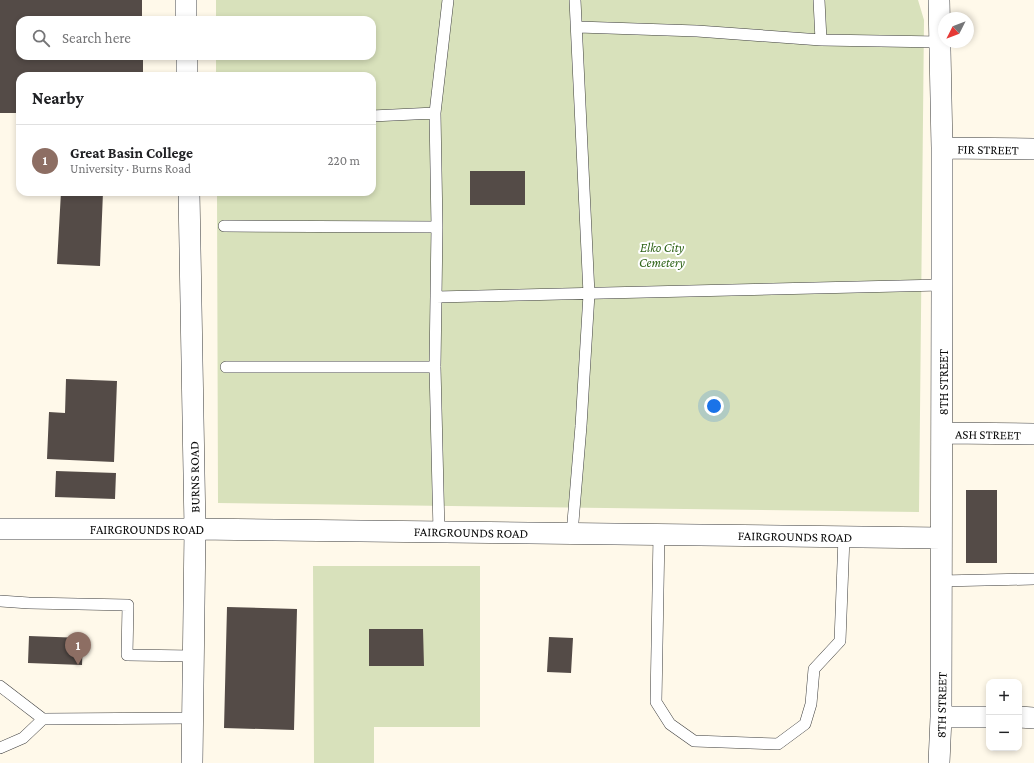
<!DOCTYPE html>
<meta charset="utf-8">
<style>
:root{--surface:#fff;--page:#f6f6f6;--text:#202124;--muted:#757577;--line:#e0e0e0;--accent:#d93025}
body{margin:0;font-family:"Crimson Pro",serif;background:var(--page);color:var(--text)}
.controls{position:absolute;right:12px;bottom:12px;display:grid;overflow:hidden;border-radius:8px;box-shadow:0 2px 6px #0003}
.controls button{width:36px;height:36px;display:grid;place-items:center;padding:0;border:0;border-bottom:1px solid var(--line);background:var(--surface);color:var(--text);font:20px sans-serif}
.compass{position:absolute;left:938px;top:12px;width:36px;height:36px;border-radius:50%;background:var(--surface);box-shadow:0 2px 6px #0003;rotate:228deg}
.you{position:absolute;left:714px;top:406px;width:14px;height:14px;margin:-10px;border:3px solid #fff;border-radius:50%;background:#1a73e8;box-shadow:0 0 0 6px #1a73e833}
.badge{display:grid;place-items:center;width:26px;height:26px;border-radius:50%;background:var(--accent);color:#fff;font-size:13px;font-weight:700}
.pin{position:absolute;translate:-50% -33px;filter:drop-shadow(0 1px 2px #0008)}
.pin::after{content:'';position:absolute;top:21px;width:14px;height:12px;background:inherit;clip-path:polygon(0 0,100% 0,50% 100%)}
.list{margin:0;padding:0;list-style:none}
h2{display:flex;justify-content:space-between;align-items:center;height:52px;margin:0;padding:0 16px;font-size:17px}
h2 small{font-size:13px;font-weight:400;color:var(--muted)}
.list li{display:grid;grid-template-columns:26px 1fr auto;gap:12px;align-items:center;box-sizing:border-box;height:72px;padding:0 16px;border-top:1px solid var(--line)}
.list b{display:block;font-size:15px;white-space:nowrap}
.list p{margin:0;font-size:13px;white-space:nowrap;color:var(--muted)}
.list em{font-size:13px;font-style:normal;color:var(--muted)}
.icon{flex:none;width:22px;height:22px;fill:none;stroke:currentColor;stroke-width:2;stroke-linecap:round;stroke-linejoin:round}
.map{position:relative;flex:none;width:1034px;height:763px;overflow:hidden}
.search{position:absolute;background:var(--surface);box-shadow:0 2px 6px #0003;left:16px;top:16px;width:360px;height:44px;display:flex;align-items:center;gap:10px;box-sizing:border-box;padding:0 14px;border-radius:12px;color:var(--muted);font-size:15px}
.panel{position:absolute;background:var(--surface);box-shadow:0 2px 6px #0003;left:16px;top:72px;width:360px;height:124px;border-radius:12px}
.map>svg:first-child{display:block}
.cemetery{fill:#d8e1bb}
.building{fill:#544b47}
.lines{fill:none;stroke-linecap:round;stroke-linejoin:round}
.service-casing{stroke:#3e3e3e;stroke-width:12}
.minor-casing{stroke:#3e3e3e;stroke-width:22}
.service{stroke:#fff;stroke-width:11}
.minor{stroke:#fff;stroke-width:21}
.labels{text-anchor:middle;stroke-width:4;stroke-linejoin:round;paint-order:stroke}
.street-label{font-size:13px;fill:#0b0b0b;stroke:#fff}
.park-label{font-size:13px;font-style:italic;fill:#31651a;stroke:#fff}
</style>
<div class="map">
<svg width="1034" height="763" viewBox="0 0 1034 763">
<rect width="100%" height="100%" fill="#fff9ea"/>
<!-- cemetery -->
<path class="cemetery" d="M216,0H918L924,20L919,512L218,503L217,192H372V76H216V56H372V20H216Z
M313,566H480V727H374V763H314Z"/>
<!-- building -->
<path class="building" d="M0,0H142V20H20V56H143V76H20V132H17V113H0Z
M470,171H525V205H470Z
M61,192H103L100,266L57,264Z
M66,379L117,381L114,462L47,459L49,412L65,413Z
M56,471L116,473L115,499L55,497Z
M966,490H997V563H966Z
M227,607L297,609L294,730L224,728Z
M369,629H423L424,666H369Z
M29,636L83,638L82,665L28,663Z
M549,637L573,638L571,673L547,672Z"/>
<g class="lines">
<!-- service casing -->
<g class="service-casing">
<path id="service" d="M819,0L821,40
M578,27L697,31L821,40L940,42
M372,116L435,113
M224,226L437,227
M436,297L942,285
M226,367H435
M439,532L435,367L437,227L435,113L448,0
M572,534L581,426L589,294L575,0
M659,534L656,702L670,724L694,741L778,744L805,724L811,704L814,669L840,641L844,537
M941,581L1034,579
M0,601L29,603L128,605L127,655L193,656
M0,686L43,719L193,718
M0,748L23,738L43,719"/>
</g>
<!-- minor casing -->
<g class="minor-casing">
<path id="minor" d="M186,0V20
M187,56V76
M942,148L1034,149
M189,192L195,529L192,763
M943,433L1034,434
M0,529H195L941,538
M941,717H989
M1019,717L1034,718
M939,763L941,717L942,285V148L939,0"/>
</g>
<!-- service -->
<use href="#service" class="service"/>
<!-- minor -->
<use href="#minor" class="minor"/>
</g>
<g class="labels">
<!-- street labels -->
<g class="street-label">
<text transform="translate(988 149) rotate(1)" y="5">FIR STREET</text>
<text transform="translate(943 382) rotate(-90)" y="5">8TH STREET</text>
<text transform="translate(988 434) rotate(1)" y="5">ASH STREET</text>
<text transform="translate(194 477) rotate(-91)" y="5">BURNS ROAD</text>
<text x="147" y="534">FAIRGROUNDS ROAD</text>
<text transform="translate(471 532) rotate(1)" y="5">FAIRGROUNDS ROAD</text>
<text transform="translate(795 536) rotate(1)" y="5">FAIRGROUNDS ROAD</text>
<text transform="translate(941 705) rotate(-89)" y="5">8TH STREET</text>
</g>
<!-- park labels -->
<g class="park-label">
<text x="662" y="252">Elko City<tspan x="662" dy="15">Cemetery</tspan></text>
</g>
</g>
</svg>
<div class="controls">
<button>+</button>
<button>−</button>
</div>
<svg class="compass" viewBox="-18 -18 36 36"><path d="M0-13l5 13h-10z" fill="#e53935"/><path d="M0 13l5-13h-10z" fill="#757577"/></svg>
<div class="you"></div>
<div class="pin badge" style="left:78px;top:665px;background:#8d6e63">1</div>
<div class="search"><svg class="icon" aria-label="search" viewBox="0 0 24 24"><circle cx="10" cy="10" r="6"/><path d="M15 15l6 6"/></svg>Search here</div>
<section class="panel">
<h2>Nearby<small></small></h2>
<ul class="list">
<li><span class="badge" style="background:#8d6e63">1</span><div><b>Great Basin College</b><p>University · Burns Road</p></div><em>220 m</em></li>
</ul>
</section>
</div>
